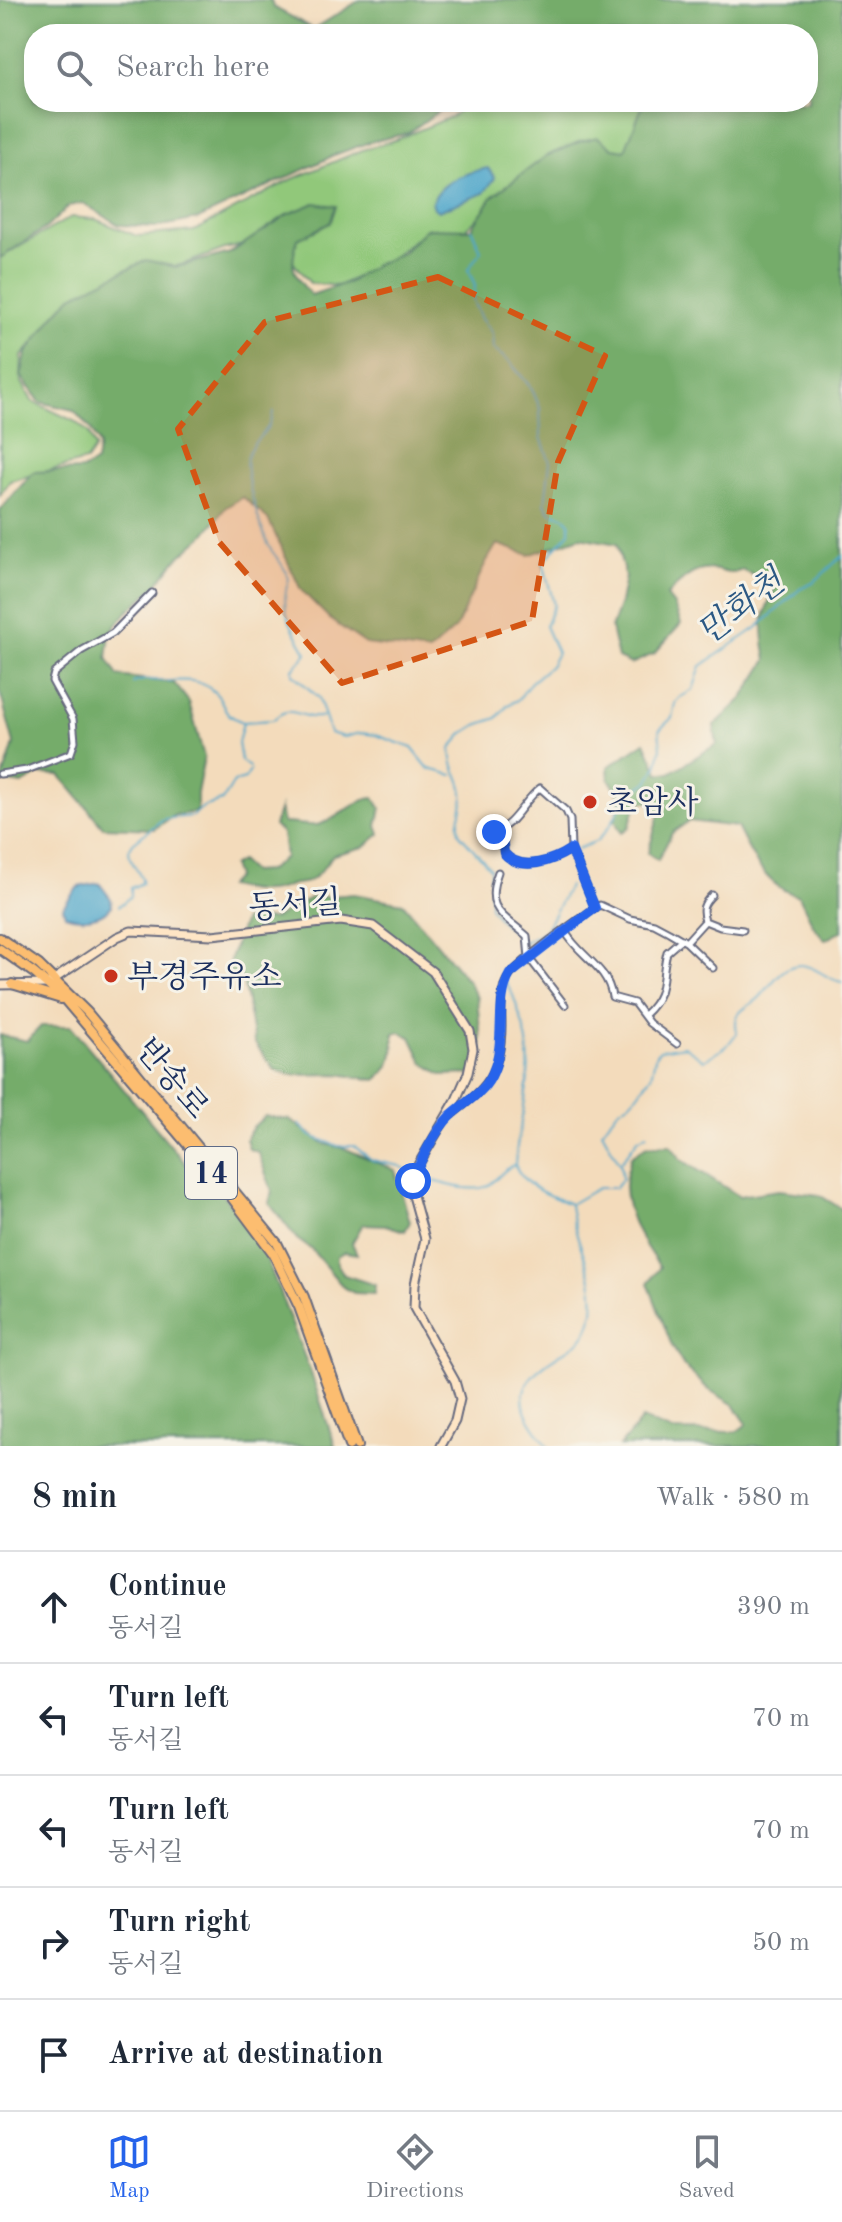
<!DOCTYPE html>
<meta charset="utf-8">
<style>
:root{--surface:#fff;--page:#f6f6f7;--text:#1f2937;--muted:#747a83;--line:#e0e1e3;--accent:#2563eb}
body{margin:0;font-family:"Old Standard TT","Noto Serif KR",serif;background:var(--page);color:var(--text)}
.stop{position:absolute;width:24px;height:24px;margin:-18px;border:6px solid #2563eb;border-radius:50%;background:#fff}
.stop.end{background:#2563eb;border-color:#fff;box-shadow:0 2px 8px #0008}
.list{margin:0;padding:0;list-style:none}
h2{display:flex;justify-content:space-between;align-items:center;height:104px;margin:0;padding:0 32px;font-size:34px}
h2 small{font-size:26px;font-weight:400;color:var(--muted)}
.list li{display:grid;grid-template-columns:52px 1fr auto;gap:24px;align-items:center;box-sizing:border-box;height:112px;padding:0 32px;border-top:2px solid var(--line)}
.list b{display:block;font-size:30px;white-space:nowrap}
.list p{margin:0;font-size:26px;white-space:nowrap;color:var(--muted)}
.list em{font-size:26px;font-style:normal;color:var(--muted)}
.icon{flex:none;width:44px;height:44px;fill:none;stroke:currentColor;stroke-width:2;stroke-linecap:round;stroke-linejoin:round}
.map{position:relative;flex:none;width:842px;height:1446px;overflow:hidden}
.search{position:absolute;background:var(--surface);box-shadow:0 4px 12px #0003;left:24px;right:24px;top:24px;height:88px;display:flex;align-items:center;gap:20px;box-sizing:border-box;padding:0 28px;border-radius:32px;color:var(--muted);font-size:30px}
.sheet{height:664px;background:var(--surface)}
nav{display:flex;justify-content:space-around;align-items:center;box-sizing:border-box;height:112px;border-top:2px solid var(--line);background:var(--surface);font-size:22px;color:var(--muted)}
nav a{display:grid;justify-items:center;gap:4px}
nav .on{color:var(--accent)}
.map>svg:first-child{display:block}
.green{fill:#91c87a;stroke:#567c6c;stroke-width:2}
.forest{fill:#74ac6a;stroke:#486e64;stroke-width:2}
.water{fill:#4da6ca;stroke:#346a94;stroke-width:2}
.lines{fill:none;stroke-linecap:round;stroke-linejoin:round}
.stream{stroke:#4da6ca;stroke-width:2}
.street-casing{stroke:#676b7f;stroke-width:9}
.secondary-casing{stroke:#676b7f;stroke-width:11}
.primary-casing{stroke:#676b7f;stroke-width:12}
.street{stroke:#fff;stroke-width:5}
.secondary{stroke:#fee5c5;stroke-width:7}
.primary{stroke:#fcbd6f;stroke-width:8}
.route{stroke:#2563eb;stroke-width:10}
.marked{fill:#d45514;fill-opacity:0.2;stroke:#d45514;stroke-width:6;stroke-dasharray:16 10;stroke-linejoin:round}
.poi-dot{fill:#c8321e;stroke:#f7f3e8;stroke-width:3}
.labels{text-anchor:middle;stroke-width:6;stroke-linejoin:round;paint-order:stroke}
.shield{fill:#f7f3e8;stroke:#5d6a87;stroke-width:2}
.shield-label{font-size:30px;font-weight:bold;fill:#1b2f5e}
.poi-label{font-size:32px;fill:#1b2f5e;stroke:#f7f3e8;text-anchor:start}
.street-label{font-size:32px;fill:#1b2f5e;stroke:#f7f3e8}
.water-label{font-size:34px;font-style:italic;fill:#2c5984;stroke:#f7f3e8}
</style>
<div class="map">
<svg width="842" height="1446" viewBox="0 0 842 1446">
<rect width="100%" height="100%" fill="#f7f3e8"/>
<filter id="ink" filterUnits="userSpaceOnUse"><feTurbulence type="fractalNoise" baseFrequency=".0125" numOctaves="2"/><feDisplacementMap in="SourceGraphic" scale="16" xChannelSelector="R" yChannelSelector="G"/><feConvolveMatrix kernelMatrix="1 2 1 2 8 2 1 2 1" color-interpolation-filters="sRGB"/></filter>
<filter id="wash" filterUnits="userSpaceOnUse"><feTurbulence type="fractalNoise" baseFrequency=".006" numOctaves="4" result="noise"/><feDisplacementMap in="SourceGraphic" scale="32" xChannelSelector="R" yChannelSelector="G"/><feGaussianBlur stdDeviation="1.8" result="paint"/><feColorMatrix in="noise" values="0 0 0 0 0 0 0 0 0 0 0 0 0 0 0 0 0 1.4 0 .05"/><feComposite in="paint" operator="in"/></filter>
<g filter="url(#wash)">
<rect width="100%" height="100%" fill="#f3dbbb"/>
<!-- green -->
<path class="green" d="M469,102H662L651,146L536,167L465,229L421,234L387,262L338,286L310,283L273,238L225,249L181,265L115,277L60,313L22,356L21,380L32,401L76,422L88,432L95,448L86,461L10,481L0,495V258L71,217L95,219L137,236L194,231L288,181L362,150L398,139L453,116Z"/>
<!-- forest -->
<path class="forest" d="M0,0H271L273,7L314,29L360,0H842V931L825,940L813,925L799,896C765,887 752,856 737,827L689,821L672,833L658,860L648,853L659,814L650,802H637L629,827L621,833L615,820L621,797L609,779L608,767L645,742L659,773H670L717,744L714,726L743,698L767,660C760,623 761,619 776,585L742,570C731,575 728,573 717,570C695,566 680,581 667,596L674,605L681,624L654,654L631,664L618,658L611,628L620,603L625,577L617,544L580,537L529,555L497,544L485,564L456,628L429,652L366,644L331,620L301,590L268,519L243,497L226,507L205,534L177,559L153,589L126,613L110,634L107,658L118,676L174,683L189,702L204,757L197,793V812L175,815L154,829L103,827L60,775L40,774L22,784L2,781L14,744L0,692V510L33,472L82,470L96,462L99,445L90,428L73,410L40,402L21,376L26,354L52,318L72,296L146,260L176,267L230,253L288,214L315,203L336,206L330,223L298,239C289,266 292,274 311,295L349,282L373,266L402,253L427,228L471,229L493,196L546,156L581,141L597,137L613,148L625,150L644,102H808V34H34V102H451L408,133L370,142L337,154L198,219L157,227L119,225L83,203L69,206L47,227L0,258Z
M374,798L381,808L377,826L380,834L364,847L333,855C326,864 318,877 307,882C301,884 294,883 288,886C266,895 249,891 227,886L236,877L232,866L240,861L252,872L268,871L285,857L282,833L274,826L280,808L283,823C293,823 306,826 316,825C336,822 354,799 374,798Z
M354,894L403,903L468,981L477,998L481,1041L480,1060L474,1074L441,1075L423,1062L411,1037L400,1032L394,1033C394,1054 394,1066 376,1080L338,1074L292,1075L275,1070L254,1042L243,979L229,971L230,959L244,920L273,919L310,898Z
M41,1026H71L195,1175L214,1184L259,1239L312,1376L335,1446H0V1035L27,1041Z
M265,1116L290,1120L325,1144L344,1148L395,1170L410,1222L405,1231L385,1225L363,1224L352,1243L357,1254L344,1252L337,1256V1263L344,1275L375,1285L374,1294L354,1293L344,1288L312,1250L297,1239L269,1203L272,1191L258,1152L249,1149L246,1139L253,1127Z
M670,1145L682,1160L739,1196L779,1190L819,1195L842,1209V1446H620L642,1419L672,1431L736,1432L747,1424L734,1405L708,1389L684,1366L672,1346L648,1283L660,1267C643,1244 626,1217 625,1187C625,1177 629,1166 631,1156L647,1146Z"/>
<!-- water -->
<path class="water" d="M488,168L495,178L484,193L438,211L434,208L432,202C441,181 467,172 488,168Z
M99,883L111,899L112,906C100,919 81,921 65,915L63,907L78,887Z"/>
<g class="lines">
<!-- stream -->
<path class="stream" d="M471,228L481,251L468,269L475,286L473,301L481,319L492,333L493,349L510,362L532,389L540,408L541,437L550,462L545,503L550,512L563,516L570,523V532L543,562L554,605L545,626L557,653L550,666L530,683L519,699L508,705L497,718L477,725L464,733L451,748C451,770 461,775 463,793C465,807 456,820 459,833L490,868V907L500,920L525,942
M273,412C270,436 251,437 247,458C243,474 262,533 270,548C277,559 285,566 289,579C278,611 292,626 307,653L293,669V674L319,698L330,733L344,737L360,733L376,735L412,748L429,769L453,775
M133,683C146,678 152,680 164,681C183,681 197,677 213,691C229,704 217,712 243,722
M249,767L241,761L238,743L243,722L273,720C293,700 300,723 324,716
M577,849L597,841L610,826L625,797L648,782L658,764L661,748L659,730L672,718L675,703L679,698L693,690L701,666L758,627L800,589L813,583L842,556
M119,906L131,896V888L142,883V879L130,858L129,850L133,843L163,819L193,816L203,807L222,801L234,782L245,779L250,771
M299,1124L311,1136L338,1146H354L372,1160L400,1166L414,1174
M621,1162L638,1139L647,1134
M419,1177C435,1181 474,1195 489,1185C498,1179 503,1169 514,1165
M572,1203L598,1188H615L622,1179L621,1166L602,1131L618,1110L633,1100L651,1076L656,1054L660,1050L684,1046L704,1060L726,1047L737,1033C736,1026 735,1021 738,1015C743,1007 751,1005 758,999C770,988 781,964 801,965C816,966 827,980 842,982
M548,1446C540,1435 529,1423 525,1410C514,1375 556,1359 577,1343C586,1337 592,1322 593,1311C598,1275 573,1239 570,1204C548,1195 525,1188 515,1165C518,1116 539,1071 522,1022C515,1003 515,994 502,977L521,957L525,942L545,931L569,886"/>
</g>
</g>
<g filter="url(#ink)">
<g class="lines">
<!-- street casing -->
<g class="street-casing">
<path id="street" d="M0,774L27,770L71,753L75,741L73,719L52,681L54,673L81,651L113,633L152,593
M501,830L504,853C521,873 553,861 571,849
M494,832C515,825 523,801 540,788L566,811L570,820L571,849L595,908
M498,872C484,909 502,914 527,936L529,958L565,1005
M705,921C701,909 703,904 712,895
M565,931C578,956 608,966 612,997L634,1003L649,1023L677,1044
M686,942L705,921L720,927L743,930
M644,1015C668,993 660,979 667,952L682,939
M449,1117C484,1090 502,1073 502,1026C502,1012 500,996 505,983C513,964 581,917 600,905L630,919L654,924L669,932L686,942L713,968"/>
</g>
<!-- secondary casing -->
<g class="secondary-casing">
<path id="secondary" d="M0,985L47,984L117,937L131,931L212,935L341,921L373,926L433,972L470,1031L473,1049L468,1073L456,1100L418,1165L413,1181L412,1192L425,1239L415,1284L414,1308L455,1381L460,1399L455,1421L441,1446"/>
</g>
<!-- primary casing -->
<g class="primary-casing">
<path id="primary" d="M0,938L39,965L87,1012L277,1243L304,1297L357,1446
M0,949L34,973L65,1000L226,1190L273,1253L299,1307L349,1446
M12,984L61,999"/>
</g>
<!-- street -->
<use href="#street" class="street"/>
<!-- secondary -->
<use href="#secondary" class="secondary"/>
<!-- primary -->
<use href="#primary" class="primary"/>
</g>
</g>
<g class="lines" filter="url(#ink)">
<!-- route -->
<path class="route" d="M413,1181C419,1162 436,1130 450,1116C466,1101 485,1093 493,1072C507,1040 494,1003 510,974L595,908L571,849C553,861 521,873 504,853L501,830L494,832"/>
</g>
<!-- marked area -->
<path class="marked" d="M438,277L605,356L558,462L532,621L342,683L219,542L178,429L265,322Z"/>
<!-- markers -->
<g class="poi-dot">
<circle cx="590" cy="802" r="8"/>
<circle cx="111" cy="976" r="8"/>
</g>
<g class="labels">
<!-- shield labels -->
<rect class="shield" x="185" y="1147" width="52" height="52" rx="6"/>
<g class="shield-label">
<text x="211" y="1183">14</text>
</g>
<!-- poi labels -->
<g class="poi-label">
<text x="606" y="813">초암사</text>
<text x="127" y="987">부경주유소</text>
</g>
<!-- street labels -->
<g class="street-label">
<text transform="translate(295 904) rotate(-4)" y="11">동서길</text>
<text transform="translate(173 1078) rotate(50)" y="11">반송로</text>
</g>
<!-- water labels -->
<g class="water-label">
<text transform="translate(740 606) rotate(-37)" y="12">만화천</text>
</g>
</g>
</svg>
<div class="stop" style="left:413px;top:1181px"></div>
<div class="stop end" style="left:494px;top:832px"></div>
<div class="search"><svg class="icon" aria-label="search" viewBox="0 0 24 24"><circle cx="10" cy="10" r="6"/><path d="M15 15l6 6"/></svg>Search here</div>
</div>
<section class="sheet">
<h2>8 min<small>Walk · 580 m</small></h2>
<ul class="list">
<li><svg class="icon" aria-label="ahead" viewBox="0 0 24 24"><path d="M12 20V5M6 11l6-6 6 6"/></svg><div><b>Continue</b><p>동서길</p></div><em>390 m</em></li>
<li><svg class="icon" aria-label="left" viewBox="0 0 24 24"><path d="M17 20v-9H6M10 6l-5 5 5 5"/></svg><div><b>Turn left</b><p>동서길</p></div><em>70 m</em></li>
<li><svg class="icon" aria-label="left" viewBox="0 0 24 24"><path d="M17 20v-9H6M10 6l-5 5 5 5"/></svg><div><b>Turn left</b><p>동서길</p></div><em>70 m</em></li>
<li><svg class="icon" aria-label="right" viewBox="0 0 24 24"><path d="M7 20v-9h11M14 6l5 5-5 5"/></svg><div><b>Turn right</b><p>동서길</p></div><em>50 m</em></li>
<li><svg class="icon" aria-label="arrive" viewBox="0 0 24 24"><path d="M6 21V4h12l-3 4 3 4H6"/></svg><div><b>Arrive at destination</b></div></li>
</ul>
</section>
<nav>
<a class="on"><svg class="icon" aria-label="map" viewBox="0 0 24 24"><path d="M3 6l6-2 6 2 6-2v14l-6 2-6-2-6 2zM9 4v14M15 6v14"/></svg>Map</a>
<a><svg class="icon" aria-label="directions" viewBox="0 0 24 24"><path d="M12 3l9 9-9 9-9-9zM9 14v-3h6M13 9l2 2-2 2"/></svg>Directions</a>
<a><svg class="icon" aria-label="saved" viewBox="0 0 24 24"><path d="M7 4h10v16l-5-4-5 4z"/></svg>Saved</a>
</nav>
